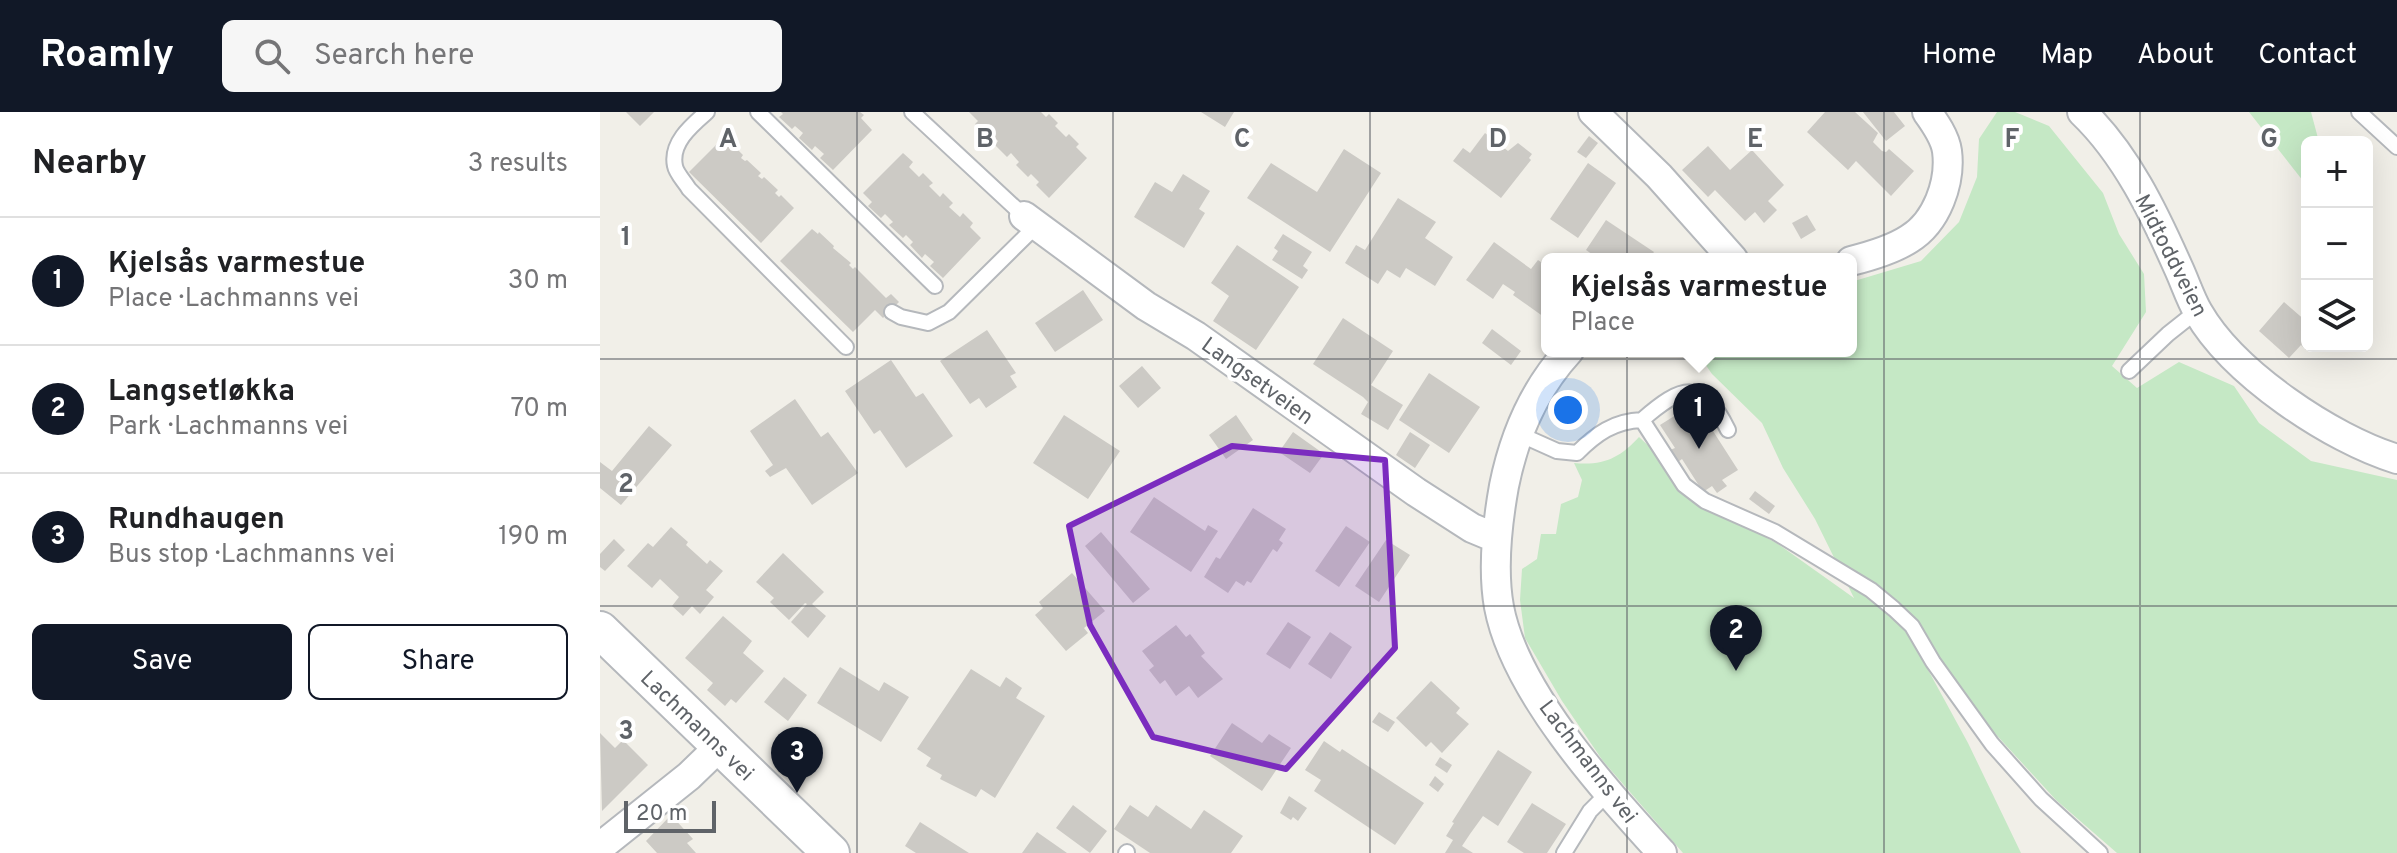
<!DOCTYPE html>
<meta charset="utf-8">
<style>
:root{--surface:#fff;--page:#f6f6f6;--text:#202124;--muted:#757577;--line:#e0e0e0;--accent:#111827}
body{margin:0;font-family:Overpass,sans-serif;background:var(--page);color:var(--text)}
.controls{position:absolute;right:24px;top:24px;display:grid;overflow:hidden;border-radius:12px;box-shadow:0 8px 32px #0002}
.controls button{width:72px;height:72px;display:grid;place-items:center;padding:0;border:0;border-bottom:2px solid var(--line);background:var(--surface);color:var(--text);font:40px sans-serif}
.scale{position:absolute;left:24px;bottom:20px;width:92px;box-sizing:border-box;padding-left:8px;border:4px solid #5f6368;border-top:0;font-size:22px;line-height:28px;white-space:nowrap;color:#5f6368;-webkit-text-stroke:6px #fff;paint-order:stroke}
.you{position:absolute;left:968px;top:298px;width:28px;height:28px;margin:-20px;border:6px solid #fff;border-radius:50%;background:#1a73e8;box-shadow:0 0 0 12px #1a73e833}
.badge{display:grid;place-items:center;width:52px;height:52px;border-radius:50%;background:var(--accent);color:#fff;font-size:26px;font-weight:700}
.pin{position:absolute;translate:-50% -66px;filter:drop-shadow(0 2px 4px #0008)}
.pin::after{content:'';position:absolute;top:42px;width:28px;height:24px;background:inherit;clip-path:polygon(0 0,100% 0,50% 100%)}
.popup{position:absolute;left:941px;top:141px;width:316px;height:104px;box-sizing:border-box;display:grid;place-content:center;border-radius:12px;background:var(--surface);filter:drop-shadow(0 2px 6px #0005);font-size:26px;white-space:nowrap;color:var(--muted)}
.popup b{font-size:30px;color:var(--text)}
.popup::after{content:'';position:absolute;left:50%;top:100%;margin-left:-16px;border:16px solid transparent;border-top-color:var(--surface)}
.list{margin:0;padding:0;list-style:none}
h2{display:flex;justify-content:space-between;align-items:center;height:104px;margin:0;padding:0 32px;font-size:34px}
h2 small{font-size:26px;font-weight:400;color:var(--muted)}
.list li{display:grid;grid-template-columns:52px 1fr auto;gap:24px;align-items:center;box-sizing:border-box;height:128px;padding:0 32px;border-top:2px solid var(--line)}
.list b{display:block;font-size:30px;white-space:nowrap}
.list p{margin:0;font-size:26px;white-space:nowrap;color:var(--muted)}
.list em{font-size:26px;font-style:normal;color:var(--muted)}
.actions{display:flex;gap:16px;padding:24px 32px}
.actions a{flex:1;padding:18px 0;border:2px solid var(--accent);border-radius:12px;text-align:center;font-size:28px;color:var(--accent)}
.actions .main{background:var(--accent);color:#fff}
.icon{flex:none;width:44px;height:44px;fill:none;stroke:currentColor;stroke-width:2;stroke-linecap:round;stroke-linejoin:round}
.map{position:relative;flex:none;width:1797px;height:741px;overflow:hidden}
header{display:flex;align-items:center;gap:48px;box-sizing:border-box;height:112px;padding:0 40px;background:var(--accent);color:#fff}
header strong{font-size:38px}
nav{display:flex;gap:44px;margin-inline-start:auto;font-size:28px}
.search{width:560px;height:72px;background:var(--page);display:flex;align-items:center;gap:20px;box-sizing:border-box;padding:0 28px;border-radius:12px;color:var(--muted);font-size:30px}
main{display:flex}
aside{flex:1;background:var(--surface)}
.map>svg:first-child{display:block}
.green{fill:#c5e8c5}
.building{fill:#cccac5}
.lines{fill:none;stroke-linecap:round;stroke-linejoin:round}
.service-casing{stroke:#b5b8bc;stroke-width:18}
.minor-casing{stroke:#b5b8bc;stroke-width:32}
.tertiary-casing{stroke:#b5b8bc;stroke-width:40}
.service{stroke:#fff;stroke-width:14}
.minor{stroke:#fff;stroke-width:28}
.tertiary{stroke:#fff;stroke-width:36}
.marked{fill:#7b2cbf;fill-opacity:0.2;stroke:#7b2cbf;stroke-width:6;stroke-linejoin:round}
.grid{fill:none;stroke:#5f6368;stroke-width:2;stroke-opacity:0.55}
.labels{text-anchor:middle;stroke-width:8;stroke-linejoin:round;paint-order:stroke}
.street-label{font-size:22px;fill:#5f6368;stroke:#fff}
.grid-label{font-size:26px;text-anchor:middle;font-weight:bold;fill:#5f6368;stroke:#fff;stroke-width:8;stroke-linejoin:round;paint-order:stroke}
</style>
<header>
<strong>Roamly</strong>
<div class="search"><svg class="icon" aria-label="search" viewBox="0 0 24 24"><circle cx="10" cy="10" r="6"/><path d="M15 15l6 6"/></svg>Search here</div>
<nav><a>Home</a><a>Map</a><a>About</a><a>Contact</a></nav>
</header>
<main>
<aside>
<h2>Nearby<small>3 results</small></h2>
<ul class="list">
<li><span class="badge">1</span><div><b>Kjelsås varmestue</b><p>Place · Lachmanns vei</p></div><em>30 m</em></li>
<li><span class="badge">2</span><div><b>Langsetløkka</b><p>Park · Lachmanns vei</p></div><em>70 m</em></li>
<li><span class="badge">3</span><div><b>Rundhaugen</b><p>Bus stop · Lachmanns vei</p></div><em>190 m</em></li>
</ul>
<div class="actions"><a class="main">Save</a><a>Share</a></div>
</aside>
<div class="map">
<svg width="1797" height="741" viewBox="0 0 1797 741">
<rect width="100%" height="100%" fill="#f1efe8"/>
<!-- green -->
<path class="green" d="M1397,0H1415L1449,14L1503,81L1519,122L1544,162L1546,200L1512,254L1537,276L1579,250L1634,274L1659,311L1711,349L1797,368V741H1517L1456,688L1315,534L1368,631L1421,741H1083L1003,649L962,589L925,526L920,488L922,457L937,447L941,422H956L961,392L978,385L982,368L974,351C1003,354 1020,346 1039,325L1119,399L1178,432L1254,486L1215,407L1183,356L1162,311L1112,262L1096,239H1251V170L1321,149L1359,110L1377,65L1379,27Z
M1649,0H1711L1719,30H1707V74Z"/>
<!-- building -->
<path class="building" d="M26,0H54L40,14Z
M181,0H260L264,3L261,6L272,18L233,58L220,46L224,42L215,34L212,38L199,26L203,21L195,14L192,17L179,5L183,2Z
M369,0H441L446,5L449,2L458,11L455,14L466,25L469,22L479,32L476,35L487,46L449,86L436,73L439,70L431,62L428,65L416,53L419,50L411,41L407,45L395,33L398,29L390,22L387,25L375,12L378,9Z
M601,0H634L625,15Z
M1225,0H1255L1278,21L1273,30L1282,39L1286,40L1289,37L1314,59L1291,84L1256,49L1248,58L1207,20Z
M1263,0H1294L1305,14L1286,29Z
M885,21L908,39L918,31L932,42L929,46L931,48L901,86L853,49L863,36L870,41Z
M989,24L998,31L986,46L977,40Z
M122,27L128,32L130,30L143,43L141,46L145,49L147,48L161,61L158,64L162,67L164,65L178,78L175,81L179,85L181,83L194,96L161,131L89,60Z
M1108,34L1130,58L1152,38L1184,73L1168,89L1177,98L1164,111L1155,100L1145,109L1115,78L1108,85L1082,58Z
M744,37L781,61L730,140L647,86L671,51L717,80Z
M303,41L313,50L309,55L319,65L323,61L333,71L329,74L340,85L343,81L353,91L349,95L360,105L363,101L373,111L370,115L381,126L343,166L330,154L334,150L325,142L322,146L310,133L313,130L306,123L303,126L289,113L293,110L285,102L281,106L268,94L272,90L263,81Z
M988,51L1016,71L978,126L950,107Z
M583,62L610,79L599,97L605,101L584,136L534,105L555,70L572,80Z
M798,86L836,110L825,126L853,145L835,174L806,156L800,166L787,158L778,172L745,151L756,133L765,138Z
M1207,103L1216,118L1201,127L1192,111Z
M1006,108L1054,140L1049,147H999L986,138Z
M212,117L218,122L219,120L234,134L233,136L251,151L249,153L253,157L255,155L286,186L291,182L299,190L283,206L275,198L253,220L180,149Z
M683,122L712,140L703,154L708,158L702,167L672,148L678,139L674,136Z
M894,130L931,157L938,148L947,154V200L944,205L913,183L915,180L903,172L893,187L866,168Z
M637,133L699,175L656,238L613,209L629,184L611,171Z
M483,178L503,208L455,240L435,211Z
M1684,190L1707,210V234H1710L1706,238L1701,233L1689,246L1659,219Z
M743,206L793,239L771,273L803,293L788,318L761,302L768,290L763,285L713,252Z
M892,217L921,239L911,253L882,231Z
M387,218L416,261L410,264L417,275L386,296L379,286L370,292L340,249Z
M291,248L316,285L323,281L353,324L306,356L280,318L274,322L245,279Z
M542,254L561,276L538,296L519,274Z
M829,261L880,295L849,341L799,308Z
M195,287L221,325L228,320L258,361L212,393L186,356L170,365L165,359L173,353L150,319Z
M1095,291L1138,358L1122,368L1127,374L1117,381L1112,374L1103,380L1082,347L1078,350L1070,338L1075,336L1060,313Z
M464,303L520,339L488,387L433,351Z
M636,303L653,328L626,347L609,323Z
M49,314L72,333L21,393L0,376V350L12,359Z
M693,320L724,342L710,361L679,340Z
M810,320L830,333L815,356L796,343Z
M1155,379L1175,394L1169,402L1149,387Z
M554,385L605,419L608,413L618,419L591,460L530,420Z
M653,396L686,417L679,428L683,431L677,440L673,437L651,471L647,469L644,474L636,469L628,481L604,465L616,445L620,447Z
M746,414L770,430L739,475L715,459Z
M71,415L88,430L86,433L107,452L110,448L123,459L106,478L114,485L100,502L92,494L83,504L72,494L79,485L60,467L52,476L27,454L48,431L53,435Z
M501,420L550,477L533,491L485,434Z
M14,427L25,438L5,459L0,455V442Z
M786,428L810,443L779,490L755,474Z
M183,441L224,480L212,492L226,504L208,526L191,510L207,492L205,491L189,508L170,490L174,486L156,470Z
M472,461L505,499L484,516L488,521L466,539L435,503L443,496L439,490Z
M123,504L152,529L143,541L164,559L136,591L131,587L125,594L107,578L113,571L85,546Z
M688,510L711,525L690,557L666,542Z
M576,513L586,525L590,522L605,541L601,544L623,567L598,586L589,574L576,584L565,568L560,572L549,558L554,554L542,539Z
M730,520L752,535L731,567L708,552Z
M240,555L279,579L284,570L309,585L281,630L217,591Z
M371,557L400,575L406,565L422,576L416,586L445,604L395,686L381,677L376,685L340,667L342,663L326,654L331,646L317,637Z
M184,565L207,583L188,609L164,590Z
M831,569L860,596L856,601L869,612L842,641L831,630L826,635L796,606Z
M779,600L795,610L788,620L772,610Z
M632,611L662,631L669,622L691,636L662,679L610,644Z
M0,621L15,636L23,628L48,653L2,699Z
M724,629L740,640L742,637L824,691L795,733L714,679L721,668L705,658Z
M898,638L932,660L898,714L883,704L870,722L862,734L873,741H845L853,728L846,724L854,711L852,710Z
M840,645L852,653L847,661L835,653Z
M835,664L844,672L838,680L829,673Z
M689,684L707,696L698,709L693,705L691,708L680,701Z
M932,691L966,712L947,741H924L907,730Z
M473,693L507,719L490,741L456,716Z
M530,693L548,705L556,693L591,717L604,698L643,724L631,741H550L514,717Z
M71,703L93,727L87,731L96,741H57L46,729Z
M320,710L369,741H316L305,734Z
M437,720L467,741H422Z"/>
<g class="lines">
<!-- service casing -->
<g class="service-casing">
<path id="service" d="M107,0C92,13 70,31 75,54C76,61 85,70 89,77L246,235
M158,0L335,174
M312,0L424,104
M1759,0L1797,35
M292,200L301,205L328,211L349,200L436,114
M1529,259L1568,222L1597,199
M1042,308C1081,274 1102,265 1128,318
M919,322L957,339L977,341C996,322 1014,309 1042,308L1084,373L1105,389L1175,420L1271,478L1294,497L1312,514L1333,550L1392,632L1441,687L1500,741
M526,741L527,740
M964,741L990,699L1008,681"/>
</g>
<!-- minor casing -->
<g class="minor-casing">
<path id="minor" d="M993,0L1059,64L1133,147
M1482,0C1526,42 1554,101 1578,155C1585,170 1590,186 1598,200C1633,261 1731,327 1797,347
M424,104L546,194L596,224L816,380L872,416L896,426
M1251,149C1271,144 1292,138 1309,127C1337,110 1351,70 1347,39C1345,25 1335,11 1327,0
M969,239C934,277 914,324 904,374C897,413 892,456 899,495C915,580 1005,678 1062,741
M0,735L89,664L120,634"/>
</g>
<!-- tertiary casing -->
<g class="tertiary-casing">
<path id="tertiary" d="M0,518L231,741"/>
</g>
<!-- service -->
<use href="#service" class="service"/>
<!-- minor -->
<use href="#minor" class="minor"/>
<!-- tertiary -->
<use href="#tertiary" class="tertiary"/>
</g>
<!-- marked area -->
<path class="marked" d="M632,334L785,348L795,536L686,657L553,625L490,513L469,414Z"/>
<!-- grid -->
<path class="grid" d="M257,0V741M513,0V741M770,0V741M1027,0V741M1284,0V741M1540,0V741M0,247H1797M0,494H1797"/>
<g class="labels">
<!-- street labels -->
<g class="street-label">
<text transform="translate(1572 143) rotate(63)" y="8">Midtoddveien</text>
<text transform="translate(658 268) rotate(36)" y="8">Langsetveien</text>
<text transform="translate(98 613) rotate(44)" y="8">Lachmanns vei</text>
<text transform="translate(989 649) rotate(53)" y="8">Lachmanns vei</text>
</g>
</g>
<g class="grid-label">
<text x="128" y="35">A</text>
<text x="385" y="35">B</text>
<text x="642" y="35">C</text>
<text x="898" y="35">D</text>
<text x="1155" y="35">E</text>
<text x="1412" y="35">F</text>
<text x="1669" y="35">G</text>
<text x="26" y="133">1</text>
<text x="26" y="380">2</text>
<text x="26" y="627">3</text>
</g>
</svg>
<div class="controls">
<button>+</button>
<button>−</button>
<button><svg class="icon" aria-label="layers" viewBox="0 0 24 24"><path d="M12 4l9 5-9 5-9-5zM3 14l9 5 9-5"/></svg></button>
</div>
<div class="scale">20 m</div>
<div class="you"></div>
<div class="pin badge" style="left:1099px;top:337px">1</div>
<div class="popup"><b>Kjelsås varmestue</b>Place</div>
<div class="pin badge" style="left:1136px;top:559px">2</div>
<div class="pin badge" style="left:197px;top:681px">3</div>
</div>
</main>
